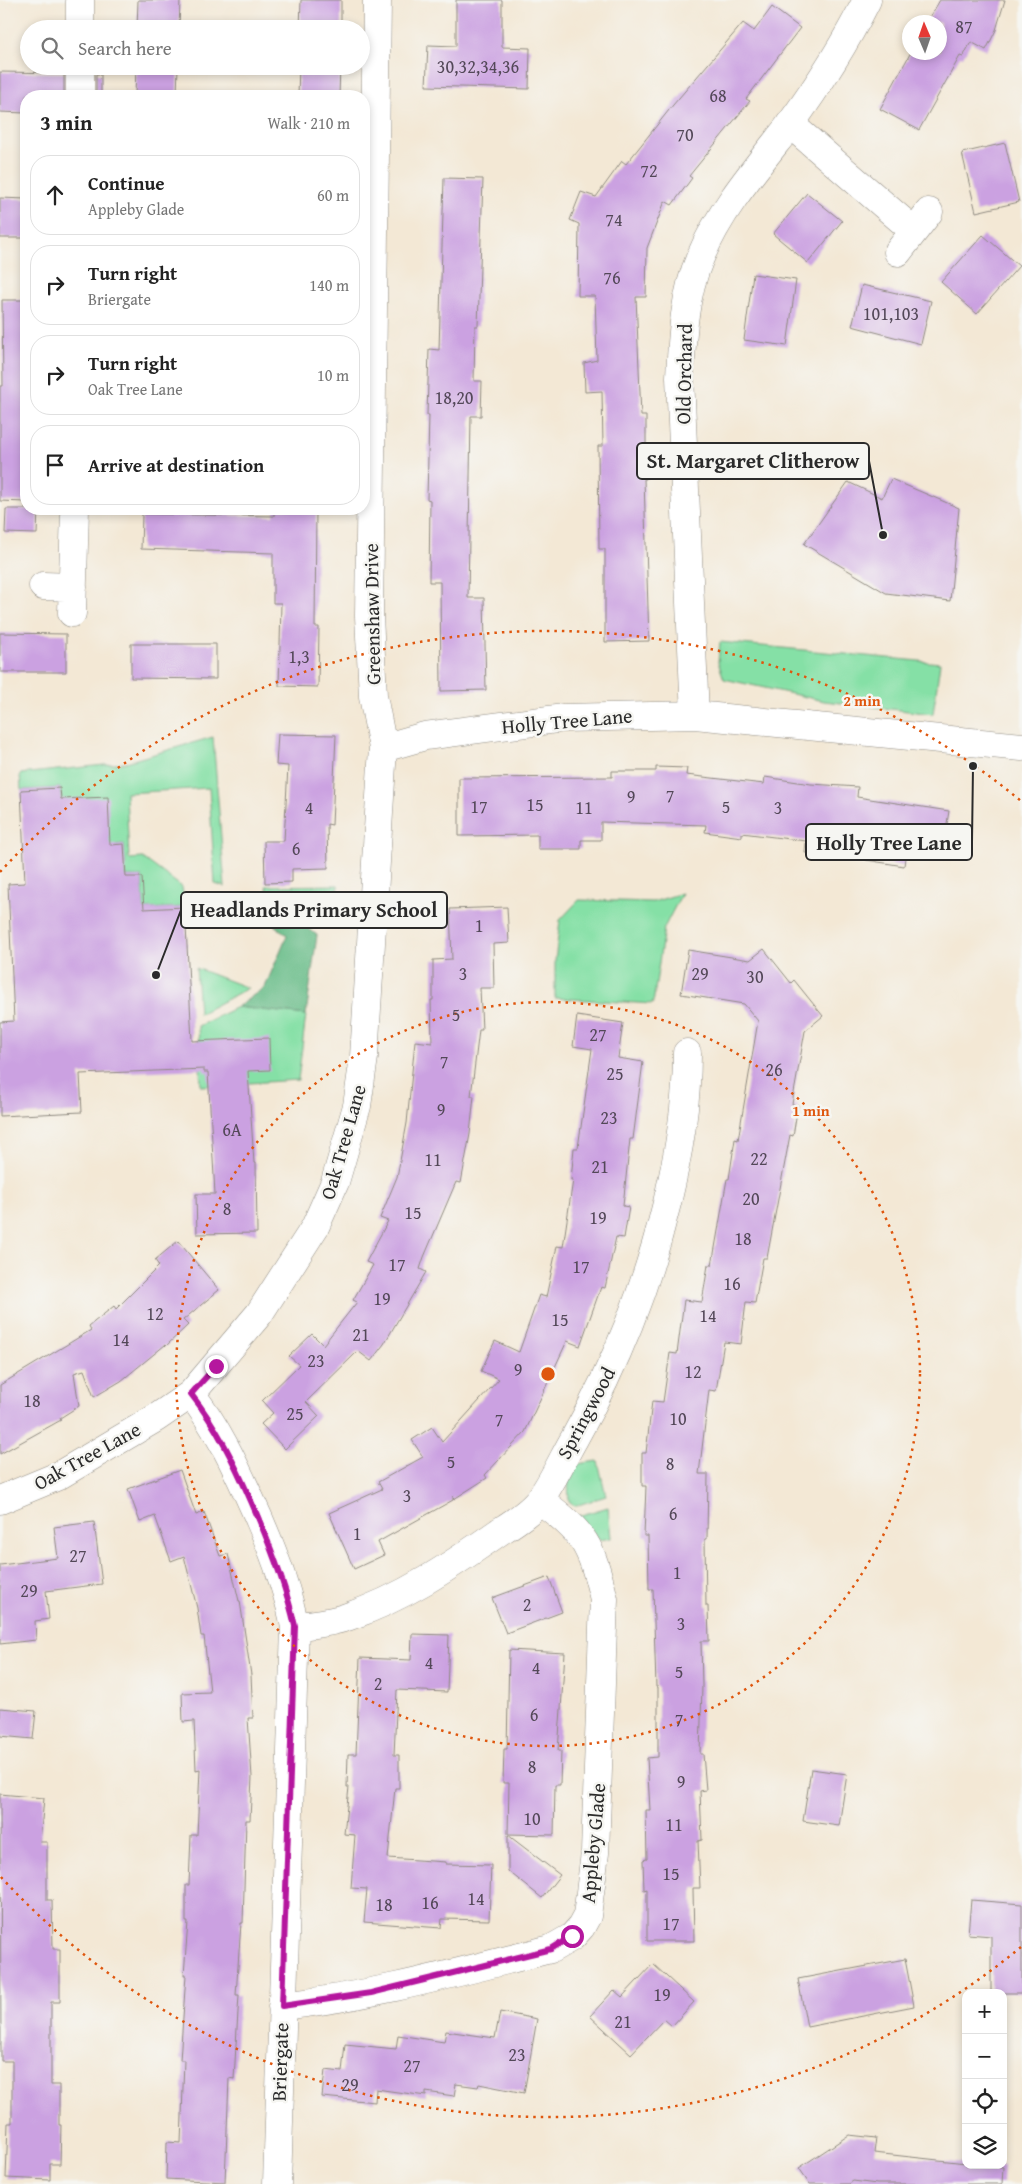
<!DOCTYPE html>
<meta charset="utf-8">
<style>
:root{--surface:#fff;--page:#f2f2f2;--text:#222;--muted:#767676;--line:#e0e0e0}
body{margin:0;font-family:"Gentium Book Plus",serif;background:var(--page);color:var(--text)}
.controls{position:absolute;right:15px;bottom:15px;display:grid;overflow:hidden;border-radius:10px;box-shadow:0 2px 8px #0003}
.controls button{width:45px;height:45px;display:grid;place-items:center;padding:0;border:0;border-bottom:1px solid var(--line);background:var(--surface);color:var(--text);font:25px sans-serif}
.compass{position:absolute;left:902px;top:15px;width:45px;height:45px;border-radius:50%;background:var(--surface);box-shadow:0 2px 8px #0003;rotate:358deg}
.stop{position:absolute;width:15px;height:15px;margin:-11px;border:4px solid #b5179e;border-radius:50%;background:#fff}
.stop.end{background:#b5179e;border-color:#fff;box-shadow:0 1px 5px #0008}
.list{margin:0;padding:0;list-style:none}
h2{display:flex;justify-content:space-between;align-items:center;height:65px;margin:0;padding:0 20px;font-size:21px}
h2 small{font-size:16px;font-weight:400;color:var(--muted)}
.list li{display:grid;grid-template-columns:32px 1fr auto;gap:15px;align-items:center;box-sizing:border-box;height:80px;margin:0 10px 10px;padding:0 10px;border:1px solid var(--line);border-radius:20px}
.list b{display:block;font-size:19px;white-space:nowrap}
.list p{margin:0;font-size:16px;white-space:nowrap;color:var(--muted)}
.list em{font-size:16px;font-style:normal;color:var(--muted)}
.icon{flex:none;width:28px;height:28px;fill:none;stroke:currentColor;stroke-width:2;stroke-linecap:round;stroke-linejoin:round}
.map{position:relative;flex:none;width:1022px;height:2184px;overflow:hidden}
.search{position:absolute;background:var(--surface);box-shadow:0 2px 8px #0003;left:20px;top:20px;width:350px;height:55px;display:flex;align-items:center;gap:12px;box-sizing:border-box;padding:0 18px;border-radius:28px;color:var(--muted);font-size:19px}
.panel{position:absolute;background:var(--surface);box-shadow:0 2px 8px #0003;left:20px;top:90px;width:350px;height:425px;border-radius:20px}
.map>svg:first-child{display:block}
.green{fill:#85e0a6;stroke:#588668}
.forest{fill:#6cbe8b;stroke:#4c745b}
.building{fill:#cba1e1}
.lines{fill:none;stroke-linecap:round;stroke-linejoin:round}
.minor-casing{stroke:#8f8a80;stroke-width:29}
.minor{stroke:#fff;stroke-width:28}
.route{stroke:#b5179e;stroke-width:6}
.ring{fill:none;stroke:#df570e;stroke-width:2.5;stroke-dasharray:2.5 5}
.labels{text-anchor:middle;stroke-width:5;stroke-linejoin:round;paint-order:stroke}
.number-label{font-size:18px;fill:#534858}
.street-label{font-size:20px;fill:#2b2b2b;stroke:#f6f6f2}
.centre{fill:#df570e;stroke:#f6f6f2;stroke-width:2.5}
.ring-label{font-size:15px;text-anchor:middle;font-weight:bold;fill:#df570e;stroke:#f6f6f2;stroke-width:5;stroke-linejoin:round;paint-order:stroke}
.leader{fill:none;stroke:#2b2b2b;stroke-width:2}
.callout-dot{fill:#2b2b2b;stroke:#f6f6f2;stroke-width:2}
.callout{fill:#f6f6f2;stroke:#2b2b2b;stroke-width:2}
.callout-label{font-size:21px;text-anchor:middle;font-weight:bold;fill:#2b2b2b}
</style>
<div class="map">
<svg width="1022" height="2184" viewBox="0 0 1022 2184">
<rect width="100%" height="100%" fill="#f6f6f2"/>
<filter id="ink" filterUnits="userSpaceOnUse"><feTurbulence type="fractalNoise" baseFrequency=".02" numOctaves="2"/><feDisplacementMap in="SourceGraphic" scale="10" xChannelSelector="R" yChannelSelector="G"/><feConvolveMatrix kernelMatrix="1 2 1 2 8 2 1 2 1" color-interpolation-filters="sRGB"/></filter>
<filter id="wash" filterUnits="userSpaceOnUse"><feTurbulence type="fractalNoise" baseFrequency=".0096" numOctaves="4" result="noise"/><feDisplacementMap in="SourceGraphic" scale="20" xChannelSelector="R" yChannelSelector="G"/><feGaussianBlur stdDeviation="1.12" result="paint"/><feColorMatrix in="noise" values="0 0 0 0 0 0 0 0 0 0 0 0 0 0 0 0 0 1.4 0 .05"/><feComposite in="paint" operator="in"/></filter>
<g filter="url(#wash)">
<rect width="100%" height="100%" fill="#f3e8d5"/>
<!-- green -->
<path class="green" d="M720,642L940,663L933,714L824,701L724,679L718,662Z
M213,737L225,887L215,884L209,788L126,793L129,859L143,858L182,887L185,907L144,909L142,877H126L124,844L110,845L61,799L60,788L21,790L20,774L123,763Z
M338,885V894L334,901C319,907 285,903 270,897L266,886Z
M682,893L664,928L653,1004L555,998V961L560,920L579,900L653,902Z
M196,968L248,988L199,1014Z
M237,1007L306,1015L298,1080L201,1086L198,1026Z
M598,1461L606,1496L575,1506L569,1501L568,1481L577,1464Z
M608,1507L611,1538L600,1540L578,1516Z"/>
<!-- forest -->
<path class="forest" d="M300,923L317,935L306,1015L237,1007L265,987L287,935L274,925Z"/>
<g id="blocks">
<!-- building -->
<path class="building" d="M138,0H180L179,29H137Z
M301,0H341V29H300Z
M456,0H502V47L530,48L529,89L426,86L428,45L456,46Z
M940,0H1005L996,30L986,50L971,42L963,57L960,56L919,130L880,109L911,52H940V22H927Z
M772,7L800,28L746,99L750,101L689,176L692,178L672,205L665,201L647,248L646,297H636L641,416H646V479H644L649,641L605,642V549H599L598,446H603L602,391L585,392L584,363L597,360L595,296H578L579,224L570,220L581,192L596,197L622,161L626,164L673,105L743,23L754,31Z
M136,66H178L177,96H135Z
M299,66H340L339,96H298Z
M0,72L64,73V96H26V113L0,112Z
M96,74H101V96H96Z
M1005,143L1019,202L976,212L962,153Z
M444,178L483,179L478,326H475L474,381H482L481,416H471L468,598H484L486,690L441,691L440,582H429L430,500L427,499L429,415H427L429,349L439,350Z
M807,193L842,221L808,263L773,234Z
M0,198L26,199V238H0Z
M983,235L1019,266L977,314L941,282Z
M753,274L796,280L787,346L744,340Z
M862,285L931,301L921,344L852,326Z
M2,300H26V502L0,501V386H3Z
M891,479L959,508L950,601L886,593L804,544L848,482L882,498Z
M6,509H38L37,534L5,533Z
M274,509H316L315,627H319L318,687L279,686L281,603H273V553L141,549L142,514L274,516Z
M0,633L66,634V672H0Z
M131,644H216V679L131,678Z
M278,734L336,735L332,825L327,824L328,868L292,869V882L265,883L264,841H284L288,766L276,765Z
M656,767L687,768L686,775L764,784L765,777L811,784L858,787L857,797L949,811L943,848L907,842L904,866L866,860V857L805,853L806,841L742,833V837L705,832L706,825L601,822V840H581V849H538V835L459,836V778L612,777V771H656Z
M60,788L61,799L108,797L110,845L124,844L126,877H142L144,909L185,907L192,1041L269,1038L270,1070L248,1071L254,1163H256L257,1233L197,1234L196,1194H215L208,1072H204V1069L80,1074L82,1112L0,1116V1022L14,1021L8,884L25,883L21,790Z
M507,907L509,943L493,944L494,988H480L482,1030H479L471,1096H474L470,1134L461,1183L456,1182L424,1257L420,1269L426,1272L384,1344L371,1361L358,1351L306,1402L319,1416L285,1449L261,1424L273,1413L262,1401L299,1365L289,1356L312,1334L323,1345L357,1302L353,1300L373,1265L366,1262L388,1221L380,1218L397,1177L407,1123L415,1041L432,1043L431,1000H433V960L452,959L450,909Z
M764,949L791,983L794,980L823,1016L805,1031L792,1104L798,1105L793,1136L790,1135L767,1258H763L755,1303L746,1302L741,1344L724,1342L716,1391L709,1390L699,1474H708L707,1539H705L706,1606H708L709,1641H701L702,1686L700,1754H703L706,1790L700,1791L702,1840L698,1841L700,1888H693L694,1941H647V1889L644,1890L643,1860L647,1859L646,1810H650L647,1758L658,1757V1687H656L653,1589H649L648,1536H644L646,1486H642V1453H646L652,1401L663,1402L670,1353L677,1354L684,1300L702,1302L708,1265H712L727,1179H729L735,1139L738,1140L758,1021L744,1004L681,994L688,950L750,960Z
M577,1016L623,1023L618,1058L643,1062L633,1139H630L623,1206L629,1207L624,1238L616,1237L605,1288L601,1287L580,1346L567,1341L525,1432L485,1475L487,1478L454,1499L453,1496V1500L378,1542L384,1555L354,1569L329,1513L382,1489L378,1482L423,1457L412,1440L432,1427L442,1442L499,1379L481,1371L495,1341L519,1352L539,1295L546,1297L557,1246L563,1247L573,1180H571L574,1148H578L592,1049L573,1046Z
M178,1241L219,1290L183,1320L188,1325L166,1346L165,1345L121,1381L94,1397L84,1370L74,1373L79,1406L60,1418L61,1420L0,1454V1385L91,1330L89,1326L114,1306L116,1309L159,1266L155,1260Z
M180,1470L196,1515L204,1512L220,1556L228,1554L239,1601H240L251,1675L253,1718H248L252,1777L250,1820H246L243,1923H241L236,1995H239L234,2079L229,2078L225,2182L166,2179L167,2142L181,2143L184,2060H180L186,1975H184L188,1922H186V1885H189L191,1835H197L200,1769L196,1770L194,1721L183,1722L182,1693L210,1692L204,1636H201L197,1608L184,1556L171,1561L155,1516L140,1522L128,1489Z
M94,1522L102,1584L46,1591L49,1619L35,1621L36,1640L0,1644V1565L58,1558L54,1527Z
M549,1577L562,1612L506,1633L492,1598Z
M412,1634L449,1635L447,1692L397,1690L394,1755H399V1788H395L388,1858L446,1862V1864L491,1865L489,1920L442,1919L441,1928L364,1922L367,1889L351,1888L355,1835L344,1834L349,1787H347L348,1754H356L360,1658L411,1660Z
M509,1650L565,1653L558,1751H561L560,1785H555L554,1835L508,1834L509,1783H503L504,1749H507Z
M0,1708L36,1711L33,1739L0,1736Z
M811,1769L847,1774L839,1826L803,1821Z
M0,1794L44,1798L40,1842H47V1900H52L53,1949H60V2002H51V2085H59V2125H61L60,2164H50V2180L6,2178L8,2123H12V2061H1Z
M508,1835L560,1875L542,1898L508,1871Z
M971,1900L1022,1904V1993H991V1936L968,1934Z
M905,1959L914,2006L807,2027L798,1979Z
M653,1964L694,2002L672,2026L664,2019L631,2054L590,2016L614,1990L622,1997Z
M500,2012L537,2019L524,2093L479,2084L478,2087L456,2084L454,2096L426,2092V2096L376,2089L375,2102L322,2097L325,2070L342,2072L345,2044L396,2049L398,2035L444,2042L446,2031L495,2038Z
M849,2135L876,2138L874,2153L966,2163V2165L1003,2167L1002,2184H877L853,2181L849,2184H810L799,2168Z"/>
</g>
</g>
<g filter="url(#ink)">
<use href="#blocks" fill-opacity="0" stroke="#8f8a80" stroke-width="1"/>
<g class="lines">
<!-- minor casing -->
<g class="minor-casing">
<path id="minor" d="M80,29V0
M80,96V66
M790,124L914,231
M898,252L929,212
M43,586L73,587
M72,613L75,509
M695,715L680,377C682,337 684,295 700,258C721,208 756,168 789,126C818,86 845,44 867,0
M383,748L425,736L564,718L695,715L1022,747
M191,1394C217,1427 234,1463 251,1501C270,1542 286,1582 295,1627L277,2184
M0,1500L58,1476L156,1418L191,1394L259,1314L315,1227L335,1182L357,1106L364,1057L383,748L373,696L369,616L377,0
M295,1627C312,1624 331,1623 347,1617C402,1599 452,1565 499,1532C513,1523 531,1512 540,1499C553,1481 563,1458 574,1439C617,1362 646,1289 667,1203C679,1152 687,1106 687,1053
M282,2006C374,1996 462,1971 551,1949L572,1937L581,1927L587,1916L595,1853L604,1599C590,1543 586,1535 540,1500"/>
</g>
<!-- minor -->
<use href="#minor" class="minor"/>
</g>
</g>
<g class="lines" filter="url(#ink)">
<!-- route -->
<path class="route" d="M216,1366L191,1394C217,1427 234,1462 251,1501C269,1542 285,1582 295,1626L282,2006L371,1993L551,1949L572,1936"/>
</g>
<!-- distance rings -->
<g class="ring">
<circle cx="548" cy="1374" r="372"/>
<path d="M1021 1947A743 743 0 0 1 0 1876M0 872A743 743 0 0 1 1021 801"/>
</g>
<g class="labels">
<!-- number labels -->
<g class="number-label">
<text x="964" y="33">87</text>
<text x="478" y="73">30,32,34,36</text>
<text x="718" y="102">68</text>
<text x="685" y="141">70</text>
<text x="649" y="177">72</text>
<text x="614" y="226">74</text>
<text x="612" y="284">76</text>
<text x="891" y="320">101,103</text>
<text x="454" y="404">18,20</text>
<text x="299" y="663">1,3</text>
<text x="670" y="802">7</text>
<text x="631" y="803">9</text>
<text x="535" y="811">15</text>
<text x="479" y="813">17</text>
<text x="726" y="813">5</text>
<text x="309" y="814">4</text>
<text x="584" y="814">11</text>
<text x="778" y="814">3</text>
<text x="296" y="855">6</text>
<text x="479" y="932">1</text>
<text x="463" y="980">3</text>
<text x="700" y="980">29</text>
<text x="755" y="983">30</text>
<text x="456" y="1021">5</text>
<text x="598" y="1041">27</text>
<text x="444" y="1068">7</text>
<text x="774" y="1076">26</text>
<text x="615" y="1080">25</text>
<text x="441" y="1116">9</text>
<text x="609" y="1124">23</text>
<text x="232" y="1136">6A</text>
<text x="759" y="1165">22</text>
<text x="433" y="1166">11</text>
<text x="600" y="1173">21</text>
<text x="751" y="1205">20</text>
<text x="227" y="1215">8</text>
<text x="413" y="1219">15</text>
<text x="598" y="1224">19</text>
<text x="743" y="1245">18</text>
<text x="397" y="1271">17</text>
<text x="581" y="1273">17</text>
<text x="732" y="1290">16</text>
<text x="382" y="1305">19</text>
<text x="155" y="1320">12</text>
<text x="708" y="1322">14</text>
<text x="560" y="1326">15</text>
<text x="361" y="1341">21</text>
<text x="121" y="1346">14</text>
<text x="316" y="1367">23</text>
<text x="518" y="1376">9</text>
<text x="693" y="1378">12</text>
<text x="32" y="1407">18</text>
<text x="295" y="1420">25</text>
<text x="678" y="1425">10</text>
<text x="499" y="1426">7</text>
<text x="451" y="1468">5</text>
<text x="670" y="1470">8</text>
<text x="407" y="1502">3</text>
<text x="673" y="1520">6</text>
<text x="357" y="1540">1</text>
<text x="78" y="1562">27</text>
<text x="677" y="1579">1</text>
<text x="29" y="1597">29</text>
<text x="527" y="1611">2</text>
<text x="681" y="1630">3</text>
<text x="429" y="1669">4</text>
<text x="536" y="1674">4</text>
<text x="679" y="1678">5</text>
<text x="378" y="1690">2</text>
<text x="534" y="1721">6</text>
<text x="679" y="1726">7</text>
<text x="532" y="1773">8</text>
<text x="681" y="1788">9</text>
<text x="532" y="1825">10</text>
<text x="674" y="1831">11</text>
<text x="671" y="1880">15</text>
<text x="476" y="1905">14</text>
<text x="430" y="1909">16</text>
<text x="384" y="1911">18</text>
<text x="671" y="1930">17</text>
<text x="662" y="2001">19</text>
<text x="623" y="2028">21</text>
<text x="517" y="2061">23</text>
<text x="412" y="2072">27</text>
<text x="350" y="2091">29</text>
</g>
<!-- street labels -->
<g class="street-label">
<text transform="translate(684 374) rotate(-89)" y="7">Old Orchard</text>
<text transform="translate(372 614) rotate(-91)" y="7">Greenshaw Drive</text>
<text transform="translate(567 721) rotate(-5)" y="7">Holly Tree Lane</text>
<text transform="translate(343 1142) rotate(-74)" y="7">Oak Tree Lane</text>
<text transform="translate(586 1413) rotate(-62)" y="7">Springwood</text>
<text transform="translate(87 1456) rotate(-29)" y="7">Oak Tree Lane</text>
<text transform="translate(593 1843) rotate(-85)" y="7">Appleby Glade</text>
<text transform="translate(280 2062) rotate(-88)" y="7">Briergate</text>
</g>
</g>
<circle cx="548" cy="1374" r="8" class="centre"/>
<g class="ring-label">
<text x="862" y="706">2 min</text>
<text x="811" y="1116">1 min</text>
</g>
<!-- callouts -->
<path class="leader" d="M883 535L869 461M973 766L972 842M156 975L181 910"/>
<g class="callout-dot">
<circle cx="883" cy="535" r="5"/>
<circle cx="973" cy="766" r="5"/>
<circle cx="156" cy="975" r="5"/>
</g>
<g class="callout">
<rect x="637" y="443" width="232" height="36" rx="5"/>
<rect x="806" y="824" width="166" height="36" rx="5"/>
<rect x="181" y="892" width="266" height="36" rx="5"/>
</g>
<g class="callout-label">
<text x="753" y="468">St. Margaret Clitherow</text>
<text x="889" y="850">Holly Tree Lane</text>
<text x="314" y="917">Headlands Primary School</text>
</g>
</svg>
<div class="controls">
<button>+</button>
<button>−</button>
<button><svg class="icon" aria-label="locate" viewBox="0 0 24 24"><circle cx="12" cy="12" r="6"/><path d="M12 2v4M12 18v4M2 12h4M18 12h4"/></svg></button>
<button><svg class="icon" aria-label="layers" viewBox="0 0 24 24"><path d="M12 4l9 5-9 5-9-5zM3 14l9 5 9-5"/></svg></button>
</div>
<svg class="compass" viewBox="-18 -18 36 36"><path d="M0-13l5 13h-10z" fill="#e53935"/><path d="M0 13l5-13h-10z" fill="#767676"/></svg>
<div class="stop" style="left:572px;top:1936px"></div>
<div class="stop end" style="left:216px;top:1366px"></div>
<div class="search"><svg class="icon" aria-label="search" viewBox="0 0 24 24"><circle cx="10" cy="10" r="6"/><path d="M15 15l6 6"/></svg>Search here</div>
<section class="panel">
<h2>3 min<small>Walk · 210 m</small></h2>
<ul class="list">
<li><svg class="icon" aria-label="ahead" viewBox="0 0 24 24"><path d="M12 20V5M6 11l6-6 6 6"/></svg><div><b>Continue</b><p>Appleby Glade</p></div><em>60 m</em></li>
<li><svg class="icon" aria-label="right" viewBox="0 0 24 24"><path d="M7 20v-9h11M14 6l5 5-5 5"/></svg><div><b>Turn right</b><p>Briergate</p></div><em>140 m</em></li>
<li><svg class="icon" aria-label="right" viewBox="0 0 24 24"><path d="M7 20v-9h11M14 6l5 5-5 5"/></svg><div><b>Turn right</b><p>Oak Tree Lane</p></div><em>10 m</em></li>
<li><svg class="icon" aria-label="arrive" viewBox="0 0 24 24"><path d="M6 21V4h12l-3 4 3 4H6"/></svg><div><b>Arrive at destination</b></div></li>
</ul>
</section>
</div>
